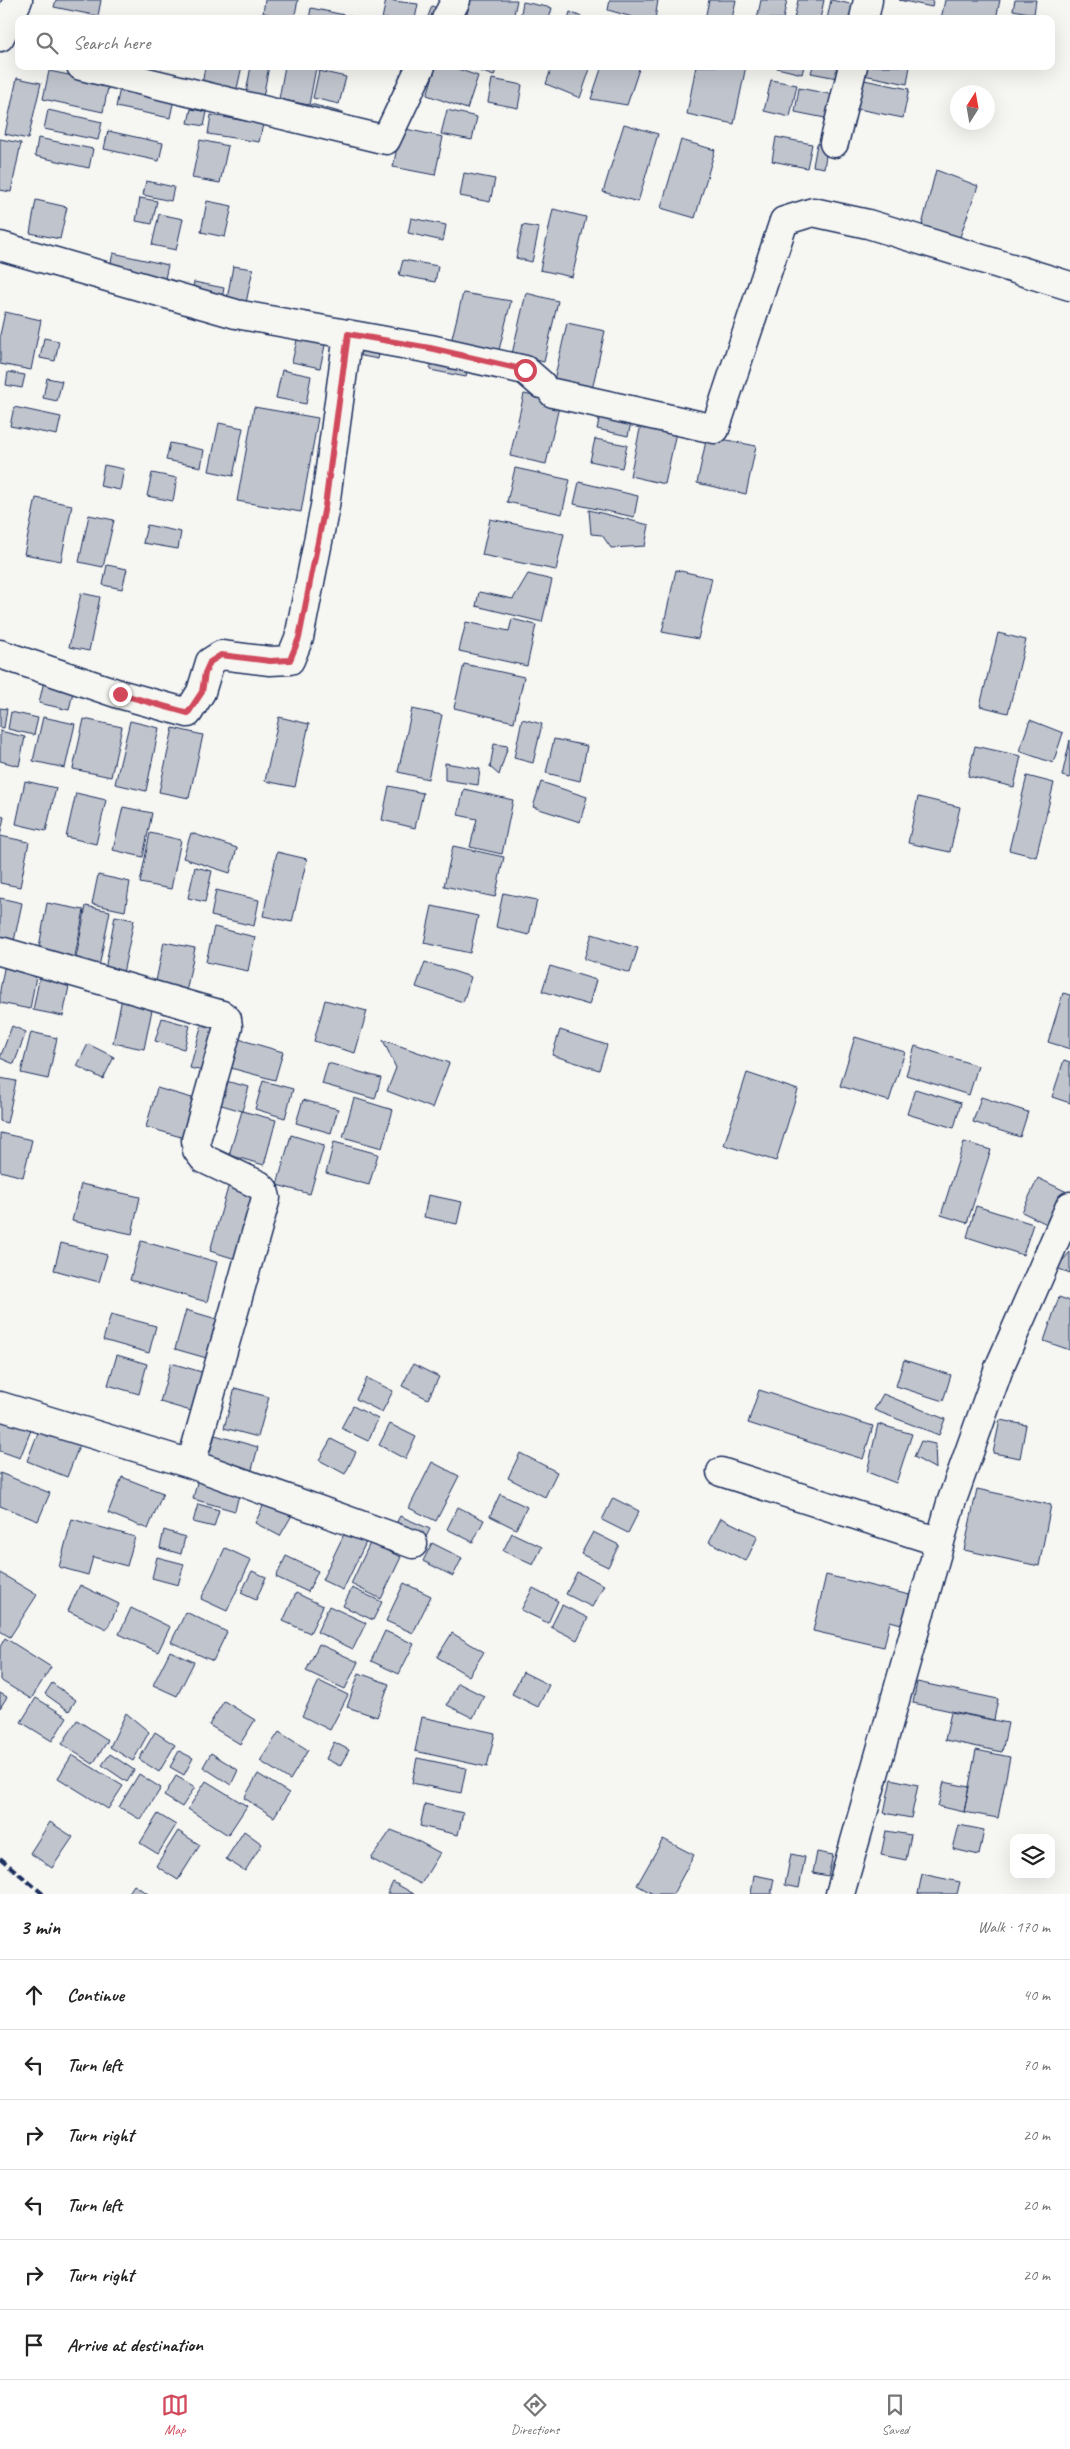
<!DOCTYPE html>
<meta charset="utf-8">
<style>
:root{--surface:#fff;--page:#f6f6f6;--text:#222;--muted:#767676;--line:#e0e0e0;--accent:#d1495b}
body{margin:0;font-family:Caveat,sans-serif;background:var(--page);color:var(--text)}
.controls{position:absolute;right:15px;bottom:15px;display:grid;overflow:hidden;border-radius:10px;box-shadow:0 5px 20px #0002}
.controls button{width:45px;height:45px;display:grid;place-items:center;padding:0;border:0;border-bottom:1px solid var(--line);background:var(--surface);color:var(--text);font:25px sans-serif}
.compass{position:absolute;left:950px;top:85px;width:45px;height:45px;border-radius:50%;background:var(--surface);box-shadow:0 5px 20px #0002;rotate:11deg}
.stop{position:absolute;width:15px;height:15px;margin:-11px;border:4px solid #d1495b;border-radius:50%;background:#fff}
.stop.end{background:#d1495b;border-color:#fff;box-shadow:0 1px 5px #0008}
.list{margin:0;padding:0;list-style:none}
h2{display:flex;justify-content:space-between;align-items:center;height:65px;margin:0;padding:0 20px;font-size:21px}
h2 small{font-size:16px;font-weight:400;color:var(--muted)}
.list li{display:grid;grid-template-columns:32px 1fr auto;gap:15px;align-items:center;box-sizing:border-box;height:70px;padding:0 20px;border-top:1px solid var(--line)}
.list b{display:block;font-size:19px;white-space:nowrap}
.list em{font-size:16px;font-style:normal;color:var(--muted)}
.icon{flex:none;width:28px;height:28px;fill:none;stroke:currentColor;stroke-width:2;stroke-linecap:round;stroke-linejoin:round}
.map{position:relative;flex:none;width:1070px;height:1894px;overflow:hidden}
.search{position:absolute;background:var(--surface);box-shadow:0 5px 20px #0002;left:15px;right:15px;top:15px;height:55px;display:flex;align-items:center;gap:12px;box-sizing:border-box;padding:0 18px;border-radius:10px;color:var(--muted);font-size:19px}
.sheet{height:485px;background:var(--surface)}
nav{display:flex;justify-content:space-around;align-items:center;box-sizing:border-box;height:70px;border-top:1px solid var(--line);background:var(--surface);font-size:14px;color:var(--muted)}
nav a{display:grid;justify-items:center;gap:2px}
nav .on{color:var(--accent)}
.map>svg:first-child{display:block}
.building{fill:#c0c4cd;stroke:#1b2f5e}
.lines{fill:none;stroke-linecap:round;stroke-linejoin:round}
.street-casing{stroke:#1b2f5e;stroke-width:31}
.street{stroke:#f6f6f2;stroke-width:28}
.rail{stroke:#1b2f5e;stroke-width:4;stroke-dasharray:8 4;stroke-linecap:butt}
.route{stroke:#d1495b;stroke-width:6}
</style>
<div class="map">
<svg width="1070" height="1894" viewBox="0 0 1070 1894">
<rect width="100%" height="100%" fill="#f6f6f2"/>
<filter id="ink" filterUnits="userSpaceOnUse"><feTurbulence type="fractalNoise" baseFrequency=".02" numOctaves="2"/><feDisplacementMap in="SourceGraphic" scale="10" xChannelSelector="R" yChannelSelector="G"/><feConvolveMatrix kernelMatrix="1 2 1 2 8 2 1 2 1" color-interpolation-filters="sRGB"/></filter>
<g filter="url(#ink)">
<!-- building -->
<path class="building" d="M56,0H101L98,16L54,7Z
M265,0H298L294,19L263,13Z
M386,0L418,4L415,19H382Z
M470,0H517L513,19H466Z
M610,0H658L655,19H639L608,10Z
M709,0H736L732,19H705Z
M761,0H787L783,19H757Z
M798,0H824L820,19H794Z
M831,0L856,5L853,19H827Z
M899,0H933L932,7Z
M945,0H1000L996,19H941Z
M1015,0H1036L1034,14L1013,10Z
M523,2L552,8L549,19H520Z
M432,6L443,11L440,19H427Z
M311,8L354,17V19H309Z
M570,12L586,19H568Z
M205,66H242L236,93L202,86Z
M251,66H269L263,97L246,93Z
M285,66L316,68L309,105L279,99Z
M436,66H449L478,76L467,109L427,95Z
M465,66H497L494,76Z
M552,66H591L580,98L546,84Z
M602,66H640L627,105L591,99Z
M696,66H746L734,124L687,114Z
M777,66H804L802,74L777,68Z
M813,66H839L837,78L811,73Z
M866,66H910L907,84L864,75Z
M49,71L109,83L103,112L43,99Z
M319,71L346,77L339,104L313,98Z
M17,78L41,83L28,139L5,134Z
M492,79L522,85L518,108L488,102Z
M859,79L909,89L903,118L853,108Z
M771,80L797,85L790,117L764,111Z
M120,88L174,99L170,118L116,107Z
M799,88L835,95L830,119L795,112Z
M311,104L343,113L342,122L308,114Z
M191,109L207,112L204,126L188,123Z
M48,110L102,122L98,140L44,129Z
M447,110L477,117L472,140L441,134Z
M211,115L263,124L259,142L208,134Z
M624,124L658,134L638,202L603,192Z
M401,128L443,137L435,175L393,167Z
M108,131L163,143L159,161L104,149Z
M776,137L812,144L807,168L772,161Z
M38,138L93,149L89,168L35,156Z
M0,139L21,143L11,192L0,190Z
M200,140L228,146L220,183L192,178Z
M681,140L715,150L695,218L661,208Z
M828,143L824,168L813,166L817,144Z
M936,170L978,186L956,248L920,233Z
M464,173L495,179L490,202L460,196Z
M146,181L174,187L171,201L143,195Z
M140,198L157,201L152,224L136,221Z
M36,200L67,207L60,239L30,233Z
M207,201L232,206L225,237L201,232Z
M553,209L586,217L572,277L540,270Z
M159,214L183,219L176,250L152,245Z
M411,218L446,225L443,241L408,233Z
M523,225L539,228L532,262L516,258Z
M113,253L168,265L164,283L109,272Z
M403,260L438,266L435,282L399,275Z
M233,266L253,269L246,303L227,299Z
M194,282L224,288L221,303L191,296Z
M463,293L511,301L499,350L451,342Z
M526,293L558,301L544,362L512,354Z
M5,312L41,320L31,370L0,364V335Z
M567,323L605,331L591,394L553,385Z
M298,336L326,341L320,368L292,362Z
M44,338L59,341L55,361L40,358Z
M355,338L381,343L378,359L352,354Z
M433,354L469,362L466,377L430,370Z
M282,370L311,376L306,404L276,398Z
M8,372L25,375L22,388L6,385Z
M47,378L62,381L57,401L43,398Z
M524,394L560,402L546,464L510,456Z
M602,406L633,414L628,436L597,429Z
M14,407L61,417L57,435L10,426Z
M254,407L318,418L301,512L237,501Z
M643,415L678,423L665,484L630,476Z
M219,423L243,428L233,476L209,471Z
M707,436L756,446L746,494L697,483Z
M595,439L627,445L622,468L590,461Z
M170,443L204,450L201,467L166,460Z
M104,465L124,469L120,490L100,486Z
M515,468L570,480L562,514L507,502Z
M152,473L177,478L173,501L147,496Z
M579,482L638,496L634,517L574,504Z
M36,498L72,505L61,561L24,554Z
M589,510L649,525L645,546L611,548L602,535L591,534Z
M89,515L114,520L103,567L79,562Z
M490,519L564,534L556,570L482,555Z
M147,525L181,532L178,549L143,543Z
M107,565L127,569L122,589L103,585Z
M676,570L712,578L698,639L662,632Z
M528,574L552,580L542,622L476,606L479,592L513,599Z
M81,593L100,597L89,651L69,647Z
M512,619L536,625L527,666L459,651L466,622L509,631Z
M998,633L1026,640L1008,713L980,706Z
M464,664L524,677L514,722L454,708Z
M44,681L74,687L69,710L39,703Z
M0,708L7,709L4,728L0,727Z
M412,709L442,715L428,779L398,772Z
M11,712L38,718L34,735L8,729Z
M43,717L75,724L65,768L33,761Z
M279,717L309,724L295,787L265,781Z
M84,719L122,727L111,777L73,769Z
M522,719L542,724L533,763L514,758Z
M1030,720L1063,733L1053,763L1019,751Z
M130,721L159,728L146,791L115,784Z
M173,728L203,735L189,798L159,792Z
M0,731L25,737L19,766L0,761Z
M554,739L587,746L580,781L546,773Z
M1070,740V778L1062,776Z
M494,744L508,746L499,775L490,767Z
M975,746L1021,756L1014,787L968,776Z
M445,763L480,769L478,785L445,780Z
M1027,776L1054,783L1036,857L1009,850Z
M25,781L56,788L46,831L16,824Z
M541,782L587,797L580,822L533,807Z
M389,786L423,793L415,828L382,820Z
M464,789L513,800L502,854L470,847L477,819L458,815Z
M76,793L106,800L96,844L66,837Z
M918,797L960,807L950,852L908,843Z
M123,807L152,813L143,857L113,850Z
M0,816L4,817L0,836L29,842L20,887L0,883Z
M150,833L181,840L171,889L140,883Z
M191,833L237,848L230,873L183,858Z
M453,846L504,857L495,897L444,886Z
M277,852L307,859L292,922L263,916Z
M195,867L212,871L205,902L188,898Z
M98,875L130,882L125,911L92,904Z
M216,890L259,900L254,926L211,916Z
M503,893L537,900L529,935L496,927Z
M0,898L22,903L13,946L0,943Z
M47,903L84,910L73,966L37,958Z
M86,906L110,911L98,972L74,968Z
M432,906L478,916L470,953L424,943Z
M115,916L134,920L121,983L103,980Z
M214,927L255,937L248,971L206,962Z
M592,934L638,948L630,973L584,959Z
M164,942L195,948L185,997L154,991Z
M6,958L38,965L30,1009L0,1003V990Z
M425,962L471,977L463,1002L416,987Z
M550,966L596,980L589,1005L542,991Z
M40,975L70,981L63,1016L33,1010Z
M123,993L154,1000L144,1049L113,1043Z
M1063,993L1070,995V1049L1048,1042Z
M325,1000L367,1011L355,1053L314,1041Z
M162,1018L190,1026L184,1049L155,1041Z
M202,1023L223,1030L211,1073L190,1068Z
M12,1026L26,1032L14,1064L0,1058Z
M560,1030L607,1045L599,1070L552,1055Z
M31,1032L57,1038L48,1079L21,1073Z
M855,1037L905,1052L889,1101L840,1086Z
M235,1038L283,1052L275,1080L227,1067Z
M383,1040L449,1063L432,1108L387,1091L396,1068Z
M88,1044L114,1057L103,1079L77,1066Z
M915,1046L978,1066L969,1095L906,1075Z
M1064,1060L1070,1062V1103L1052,1097Z
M328,1063L381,1078L375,1099L322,1084Z
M747,1073L798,1090L776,1161L724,1145Z
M0,1078L16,1081L7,1123L0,1121Z
M214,1078L249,1087L242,1111L208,1101Z
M263,1081L293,1089L285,1118L255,1109Z
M157,1088L199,1100L188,1139L146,1127Z
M915,1089L961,1103L954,1128L907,1114Z
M981,1097L1028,1112L1020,1137L973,1122Z
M354,1098L393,1110L382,1148L343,1137Z
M303,1100L338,1109L331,1133L296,1123Z
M242,1111L276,1120L264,1165L229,1155Z
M0,1133L32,1140L23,1177L0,1171Z
M291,1135L324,1145L310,1194L277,1185Z
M334,1142L378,1154L369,1185L326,1173Z
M964,1142L991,1150L967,1223L941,1215Z
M1038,1178L1069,1193L1053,1227L1022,1212Z
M81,1184L140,1197L132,1234L72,1221Z
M229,1184L258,1192L239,1260L210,1251Z
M428,1195L462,1202L457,1224L424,1217Z
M976,1206L1033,1224L1023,1255L967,1237Z
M141,1241L217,1262L207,1302L130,1280Z
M61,1243L107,1255L99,1282L54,1270Z
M1070,1252V1273L1056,1268Z
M1059,1297L1070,1301V1350L1044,1341Z
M186,1310L227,1322L217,1361L175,1349Z
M111,1314L156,1326L149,1353L103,1340Z
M117,1355L147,1364L139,1394L108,1385Z
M904,1360L951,1375L943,1401L896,1386Z
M171,1363L212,1375L201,1414L160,1402Z
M413,1364L439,1377L428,1399L402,1386Z
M367,1378L393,1391L382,1412L356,1399Z
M235,1388L269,1397L258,1437L224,1428Z
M759,1390L873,1426L863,1459L748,1423Z
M883,1394L945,1419L939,1435L874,1410Z
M353,1406L378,1419L368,1441L341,1428Z
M0,1412L33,1425L20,1458L0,1451Z
M1000,1420L1026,1425L1020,1458L993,1453Z
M390,1424L416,1437L405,1459L379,1445Z
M878,1424L912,1434L896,1483L867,1472Z
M41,1425L81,1441L67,1477L27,1461Z
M215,1435L258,1447L250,1477L206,1465Z
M331,1439L356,1452L345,1474L319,1460Z
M921,1441L935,1444L936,1469L914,1457Z
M520,1453L557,1472L545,1497L508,1478Z
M432,1462L459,1476L436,1521L409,1508Z
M0,1473L50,1493L38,1521L0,1506Z
M199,1474L241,1486L235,1511L193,1499Z
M122,1477L163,1493L148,1529L108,1513Z
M977,1489L1051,1505L1039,1566L964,1550Z
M500,1494L527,1507L516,1529L490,1516Z
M613,1498L639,1511L628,1533L602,1520Z
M265,1502L292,1515L280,1536L255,1523Z
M198,1504L219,1510L214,1527L193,1522Z
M458,1507L484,1520L473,1542L447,1529Z
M400,1516L430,1529L421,1547L391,1533Z
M721,1518L758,1536L746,1561L709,1542Z
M72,1519L135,1537L127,1566L93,1557L88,1575L59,1567Z
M347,1528L368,1538L343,1590L322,1580Z
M164,1530L185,1537L181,1554L160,1548Z
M593,1532L619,1545L608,1567L581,1554Z
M512,1533L542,1547L533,1565L503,1551Z
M370,1543L401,1557L381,1599L351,1584Z
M432,1543L462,1558L453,1576L423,1561Z
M225,1548L251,1560L227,1611L201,1599Z
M286,1556L318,1571L308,1592L276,1577Z
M157,1557L184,1564L178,1585L152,1578Z
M252,1571L266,1577L256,1600L241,1593Z
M577,1572L604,1585L592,1607L566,1594Z
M0,1573L37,1595L10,1637L0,1631Z
M826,1575L914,1596L905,1625L890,1621L884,1647L813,1631Z
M404,1583L431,1596L413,1633L386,1621Z
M80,1585L119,1604L107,1629L68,1611Z
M352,1588L382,1602L373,1620L343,1606Z
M533,1588L558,1601L548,1623L521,1610Z
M296,1593L323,1606L310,1633L283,1621Z
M562,1605L588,1618L577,1640L551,1627Z
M329,1606L366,1623L353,1649L317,1632Z
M131,1608L170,1627L158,1652L119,1634Z
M186,1612L227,1632L213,1661L171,1642Z
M385,1631L414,1644L399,1674L371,1661Z
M452,1633L484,1652L469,1676L437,1657Z
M5,1638L51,1667L31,1699L0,1680V1647Z
M319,1644L358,1662L345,1689L306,1671Z
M170,1651L194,1662L177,1696L153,1685Z
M523,1672L549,1685L538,1707L512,1694Z
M359,1673L389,1684L377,1717L347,1707Z
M319,1681L348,1695L330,1730L302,1716Z
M917,1682L998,1699L994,1720L913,1703Z
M52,1683L76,1700L69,1711L45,1694Z
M458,1683L484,1696L473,1718L447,1705Z
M0,1693L7,1697L0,1708Z
M36,1698L67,1717L52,1741L21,1722Z
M224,1701L255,1720L240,1744L209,1725Z
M951,1712L1008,1723L1002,1752L945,1740Z
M126,1713L149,1732L133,1761L110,1747Z
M422,1717L495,1733L487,1767L415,1751Z
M77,1720L108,1740L93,1764L62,1744Z
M155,1732L175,1745L159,1772L139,1759Z
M279,1732L308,1750L290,1780L260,1761Z
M334,1742L349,1750L340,1766L326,1759Z
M976,1750L1010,1757L998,1818L964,1812Z
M179,1751L193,1758L184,1775L170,1767Z
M211,1753L238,1770L231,1785L203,1767Z
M110,1754L134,1770L127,1782L102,1765Z
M72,1755L123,1786L108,1809L58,1778Z
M417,1758L466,1768L461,1793L412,1783Z
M139,1774L161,1788L141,1820L119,1807Z
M258,1774L289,1793L274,1817L244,1798Z
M176,1776L195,1787L182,1807L164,1796Z
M891,1779L918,1785L911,1818L884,1813Z
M206,1781L247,1806L228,1835L188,1809Z
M944,1782L969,1787L964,1812L938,1806Z
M425,1804L463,1813L458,1835L420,1826Z
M158,1814L176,1825L158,1854L140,1843Z
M50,1822L73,1837L52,1868L30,1853Z
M959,1825L984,1830L979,1855L953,1849Z
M391,1830L414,1839L440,1853L421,1884L371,1859Z
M178,1831L200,1845L178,1880L156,1866Z
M244,1831L262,1844L245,1871L226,1859Z
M886,1831L911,1835L906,1860L881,1855Z
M663,1839L694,1855L673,1894H653L637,1885Z
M817,1852L833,1855L828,1876L813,1873Z
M791,1854L805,1857L799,1888L785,1885Z
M922,1874L960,1882L957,1894H918Z
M754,1875L774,1879L771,1894H751Z
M393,1882L414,1894H387Z
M134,1885L148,1894H128Z"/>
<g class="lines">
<!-- street casing -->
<g class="street-casing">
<path id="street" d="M446,19L456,0
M864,19L868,0
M0,37L18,0
M81,66L386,140L421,66
M834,143L853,66
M0,246L236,314L430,349L525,370L541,384
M553,393L715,429L784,221L813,212L868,224L1070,286
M0,654L119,694L188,713L201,692L210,662L221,655L270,661L290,660L299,638L325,506L348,334
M0,951L222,1015L227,1019L228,1027L196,1140L197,1150L204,1159L259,1185L264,1190L266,1198L191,1464
M0,1406L191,1464L413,1544
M721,1472L940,1542
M840,1894L951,1503L999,1368L1070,1206"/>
</g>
<!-- street -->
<use href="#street" class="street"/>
<!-- rail -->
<path class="rail" d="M0,1858L43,1894"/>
</g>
</g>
<g class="lines" filter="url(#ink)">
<!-- route -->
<path class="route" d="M120,694L188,713L202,692L205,673L210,662L221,655L270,661L290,660L299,638L325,506L348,334L430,348L525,370"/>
</g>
</svg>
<div class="controls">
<button><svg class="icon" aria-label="layers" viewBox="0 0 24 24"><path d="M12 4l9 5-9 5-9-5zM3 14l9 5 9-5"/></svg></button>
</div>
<svg class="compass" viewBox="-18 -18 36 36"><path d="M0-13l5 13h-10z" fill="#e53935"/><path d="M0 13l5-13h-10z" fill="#767676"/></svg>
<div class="stop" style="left:525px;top:370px"></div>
<div class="stop end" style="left:120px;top:694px"></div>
<div class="search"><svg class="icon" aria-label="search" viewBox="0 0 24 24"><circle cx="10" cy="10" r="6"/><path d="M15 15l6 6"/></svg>Search here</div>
</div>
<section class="sheet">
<h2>3 min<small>Walk · 170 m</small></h2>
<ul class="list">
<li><svg class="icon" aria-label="ahead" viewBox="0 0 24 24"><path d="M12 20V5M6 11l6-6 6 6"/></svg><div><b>Continue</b></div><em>40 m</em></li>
<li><svg class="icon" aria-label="left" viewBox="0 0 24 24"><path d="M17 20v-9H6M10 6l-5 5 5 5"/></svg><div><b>Turn left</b></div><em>70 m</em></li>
<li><svg class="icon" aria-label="right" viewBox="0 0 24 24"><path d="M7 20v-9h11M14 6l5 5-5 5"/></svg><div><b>Turn right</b></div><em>20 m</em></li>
<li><svg class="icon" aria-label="left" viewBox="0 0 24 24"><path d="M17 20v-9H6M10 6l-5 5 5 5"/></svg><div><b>Turn left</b></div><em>20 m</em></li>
<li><svg class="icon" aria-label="right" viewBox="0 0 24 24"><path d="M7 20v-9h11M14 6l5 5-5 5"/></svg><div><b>Turn right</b></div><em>20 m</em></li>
<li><svg class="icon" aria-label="arrive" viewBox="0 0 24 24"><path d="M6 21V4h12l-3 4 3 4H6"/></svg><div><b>Arrive at destination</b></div></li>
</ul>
</section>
<nav>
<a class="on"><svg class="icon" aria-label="map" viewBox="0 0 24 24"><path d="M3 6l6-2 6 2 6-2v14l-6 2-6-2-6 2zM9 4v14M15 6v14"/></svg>Map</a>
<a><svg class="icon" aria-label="directions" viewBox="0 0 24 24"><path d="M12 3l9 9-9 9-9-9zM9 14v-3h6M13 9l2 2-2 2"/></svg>Directions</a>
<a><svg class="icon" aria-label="saved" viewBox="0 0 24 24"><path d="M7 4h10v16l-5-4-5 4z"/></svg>Saved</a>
</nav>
